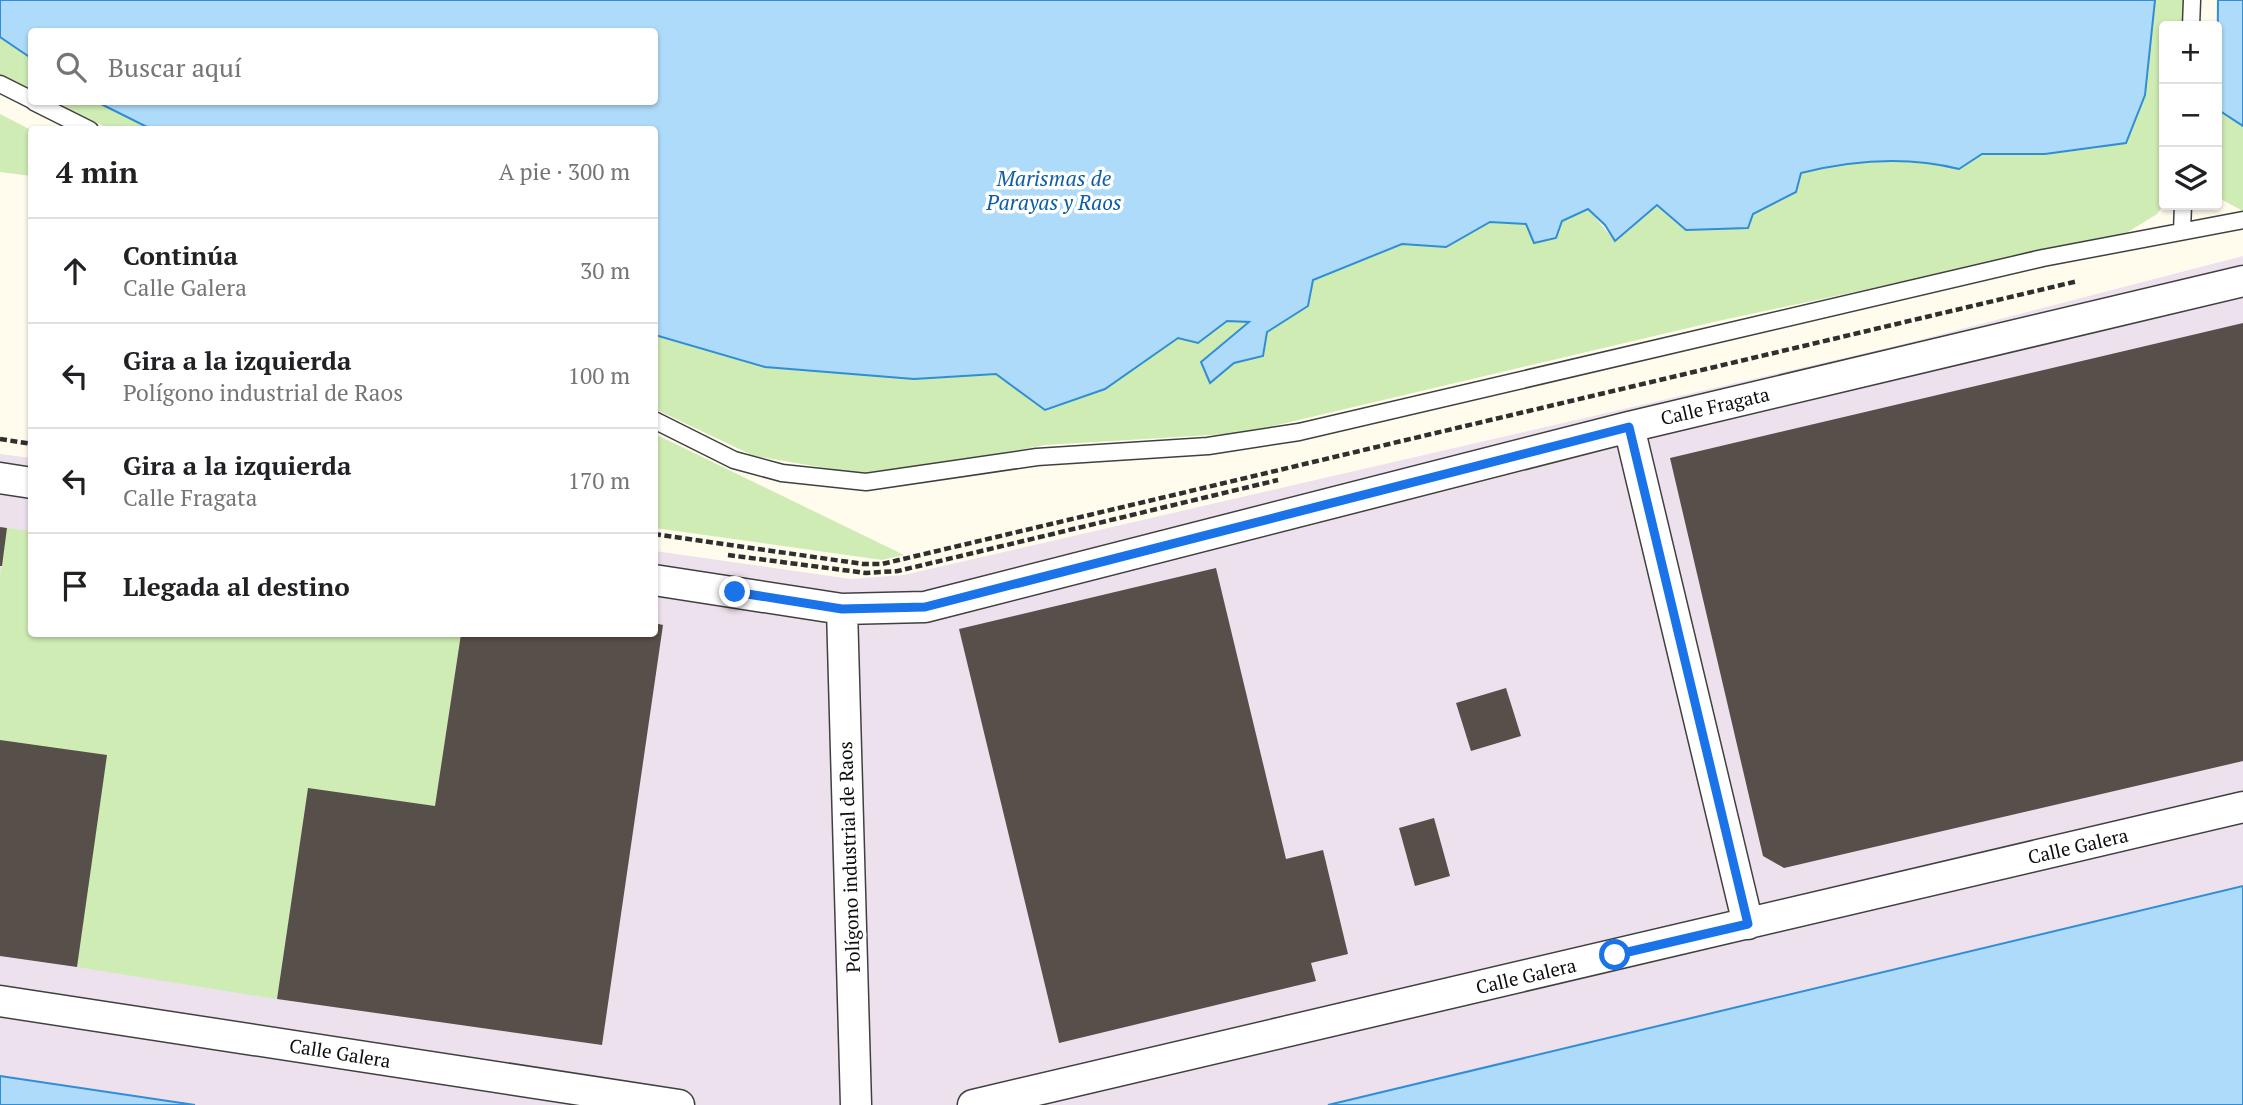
<!DOCTYPE html>
<html lang="es">
<meta charset="utf-8">
<style>
:root{--surface:#fff;--page:#f6f6f6;--text:#202124;--muted:#757577;--line:#e0e0e0}
body{margin:0;font-family:"PT Serif",serif;background:var(--page);color:var(--text)}
.controls{position:absolute;right:21px;top:21px;display:grid;overflow:hidden;border-radius:7px;box-shadow:0 2px 5px #0004}
.controls button{width:63px;height:63px;display:grid;place-items:center;padding:0;border:0;border-bottom:2px solid var(--line);background:var(--surface);color:var(--text);font:35px sans-serif}
.stop{position:absolute;width:21px;height:21px;margin:-16px;border:5px solid #1a73e8;border-radius:50%;background:#fff}
.stop.end{background:#1a73e8;border-color:#fff;box-shadow:0 2px 7px #0008}
.list{margin:0;padding:0;list-style:none}
h2{display:flex;justify-content:space-between;align-items:center;height:91px;margin:0;padding:0 28px;font-size:30px}
h2 small{font-size:23px;font-weight:400;color:var(--muted)}
.list li{display:grid;grid-template-columns:46px 1fr auto;gap:21px;align-items:center;box-sizing:border-box;height:105px;padding:0 28px;border-top:2px solid var(--line)}
.list b{display:block;font-size:26px;white-space:nowrap}
.list p{margin:0;font-size:23px;white-space:nowrap;color:var(--muted)}
.list em{font-size:23px;font-style:normal;color:var(--muted)}
.icon{flex:none;width:38px;height:38px;fill:none;stroke:currentColor;stroke-width:2;stroke-linecap:round;stroke-linejoin:round}
.map{position:relative;flex:none;width:2243px;height:1105px;overflow:hidden}
.search{position:absolute;background:var(--surface);box-shadow:0 2px 5px #0004;left:28px;top:28px;width:630px;height:77px;display:flex;align-items:center;gap:18px;box-sizing:border-box;padding:0 24px;border-radius:7px;color:var(--muted);font-size:26px}
.panel{position:absolute;background:var(--surface);box-shadow:0 2px 5px #0004;left:28px;top:126px;width:630px;height:511px;border-radius:7px}
.map>svg:first-child{display:block}
.industrial{fill:#ece1ed}
.green{fill:#cfecb4}
.water{fill:#aedbfa;stroke:#308dd6;stroke-width:2}
.building{fill:#574f49}
.lines{fill:none;stroke-linecap:round;stroke-linejoin:round}
.lane-casing{stroke:#404040;stroke-width:19}
.street-casing{stroke:#404040;stroke-width:33}
.path{stroke:#2f2f2f;stroke-width:4.5;stroke-dasharray:7 3.5;stroke-linecap:butt}
.lane{stroke:#fff;stroke-width:16}
.street{stroke:#fff;stroke-width:30}
.route{stroke:#1a73e8;stroke-width:9}
.labels{text-anchor:middle;stroke-width:7;stroke-linejoin:round;paint-order:stroke}
.street-label{font-size:19px;fill:#0d0d0d;stroke:#fff}
.water-label{font-size:21px;font-style:italic;fill:#0e5ea7;stroke:#fff}
</style>
<div class="map">
<svg width="2243" height="1105" viewBox="0 0 2243 1105">
<rect width="100%" height="100%" fill="#fffced"/>
<!-- industrial -->
<path class="industrial" d="M2243,256V888L1330,1105H195L0,1076V454L31,458L32,634H654L655,551L851,579L904,575L1896,346Z"/>
<!-- green -->
<path class="green" d="M2155,0H2185L2184,26H2164V204L2157,214L2123,235L1718,321L1244,433L1045,445L921,468L861,474L754,456L655,409L654,335L765,367L914,379L997,374L1045,410L1105,389L1178,338L1198,343L1227,320L1251,322L1202,362L1210,382L1234,363L1263,356L1267,332L1308,306L1312,280L1402,244L1446,247L1490,222L1527,224L1534,243L1562,221L1588,209L1615,241L1657,205L1722,227L1748,228L1753,214L1796,192L1801,173C1853,160 1907,156 1959,169L1982,154H2045L2099,148L2145,95Z
M0,37L31,58V92L0,76Z
M52,102H97L151,129H110Z
M2217,109L2243,126V211L2217,197Z
M0,114L31,130V176L0,172Z
M654,434H655L904,555L882,560L655,528Z
M7,528L31,531L32,634H461L435,806L308,788L277,999L77,967L0,740V577Z"/>
<!-- water -->
<path class="water" d="M0,0H2155L2145,95L2126,143L2045,154H1982L1959,169C1907,156 1853,160 1801,173L1796,192L1753,214L1748,228L1686,230L1657,205L1615,241L1605,225L1588,209L1562,221L1556,238L1534,243L1526,224L1490,222L1446,247L1402,244L1313,280L1308,306L1267,332L1263,356L1234,363L1210,383L1201,362L1249,322L1227,321L1198,343L1178,338L1105,389L1045,410L996,374L914,379L765,367L655,335L654,130L151,129L97,102H654V32H32L31,58L0,37Z
M2218,0H2243V126L2217,109Z
M2243,886V1105H1328Z
M0,1076L195,1105H0Z"/>
<!-- building -->
<path class="building" d="M2243,323V761L1784,868L1763,856L1670,458Z
M0,527L7,528L2,566H0Z
M1216,568L1286,859L1323,850L1348,954L1311,963L1316,981L1059,1043L959,629Z
M654,623L663,625L602,1045L277,999L308,788L435,806L461,634H654Z
M1506,688L1521,736L1471,751L1456,703Z
M0,740L107,755L77,967L0,956Z
M1434,818L1450,876L1415,886L1399,828Z"/>
<g class="lines">
<!-- lane casing -->
<g class="lane-casing">
<path id="lane" d="M2191,26L2192,0
M0,84L32,100
M34,102L90,130
M2182,231L2183,205
M654,420L734,460L782,473L866,482L1037,457L1208,446L1299,432L2043,258L2243,220"/>
</g>
<!-- street casing -->
<g class="street-casing">
<path id="street" d="M1629,427L1748,924
M0,478L32,483
M654,580L842,609L925,607L1629,427L2243,281
M842,609L856,1105
M0,1001L679,1105
M973,1105L2243,807"/>
</g>
<!-- path -->
<path class="path" d="M0,439L32,444
M654,534L863,564H882L2078,281
M728,555L866,573L898,571L1278,480"/>
<!-- lane -->
<use href="#lane" class="lane"/>
<!-- street -->
<use href="#street" class="street"/>
</g>
<g class="lines">
<!-- route -->
<path class="route" d="M735,592L842,609L925,607L1629,427L1748,924L1615,955"/>
</g>
<g class="labels">
<!-- street labels -->
<g class="street-label">
<text transform="translate(1715 406) rotate(-13)" y="7">Calle Fragata</text>
<text transform="translate(2078 846) rotate(-13)" y="7">Calle Galera</text>
<text transform="translate(849 857) rotate(-92)" y="7">Polígono industrial de Raos</text>
<text transform="translate(1526 976) rotate(-13)" y="7">Calle Galera</text>
<text transform="translate(340 1053) rotate(9)" y="7">Calle Galera</text>
</g>
<!-- water labels -->
<g class="water-label">
<text x="1054" y="186">Marismas de<tspan x="1054" dy="24">Parayas y Raos</tspan></text>
</g>
</g>
</svg>
<div class="controls">
<button>+</button>
<button>−</button>
<button><svg class="icon" aria-label="layers" viewBox="0 0 24 24"><path d="M12 4l9 5-9 5-9-5zM3 14l9 5 9-5"/></svg></button>
</div>
<div class="stop" style="left:1615px;top:955px"></div>
<div class="stop end" style="left:735px;top:592px"></div>
<div class="search"><svg class="icon" aria-label="search" viewBox="0 0 24 24"><circle cx="10" cy="10" r="6"/><path d="M15 15l6 6"/></svg>Buscar aquí</div>
<section class="panel">
<h2>4 min<small>A pie · 300 m</small></h2>
<ul class="list">
<li><svg class="icon" aria-label="ahead" viewBox="0 0 24 24"><path d="M12 20V5M6 11l6-6 6 6"/></svg><div><b>Continúa</b><p>Calle Galera</p></div><em>30 m</em></li>
<li><svg class="icon" aria-label="left" viewBox="0 0 24 24"><path d="M17 20v-9H6M10 6l-5 5 5 5"/></svg><div><b>Gira a la izquierda</b><p>Polígono industrial de Raos</p></div><em>100 m</em></li>
<li><svg class="icon" aria-label="left" viewBox="0 0 24 24"><path d="M17 20v-9H6M10 6l-5 5 5 5"/></svg><div><b>Gira a la izquierda</b><p>Calle Fragata</p></div><em>170 m</em></li>
<li><svg class="icon" aria-label="arrive" viewBox="0 0 24 24"><path d="M6 21V4h12l-3 4 3 4H6"/></svg><div><b>Llegada al destino</b></div></li>
</ul>
</section>
</div>
